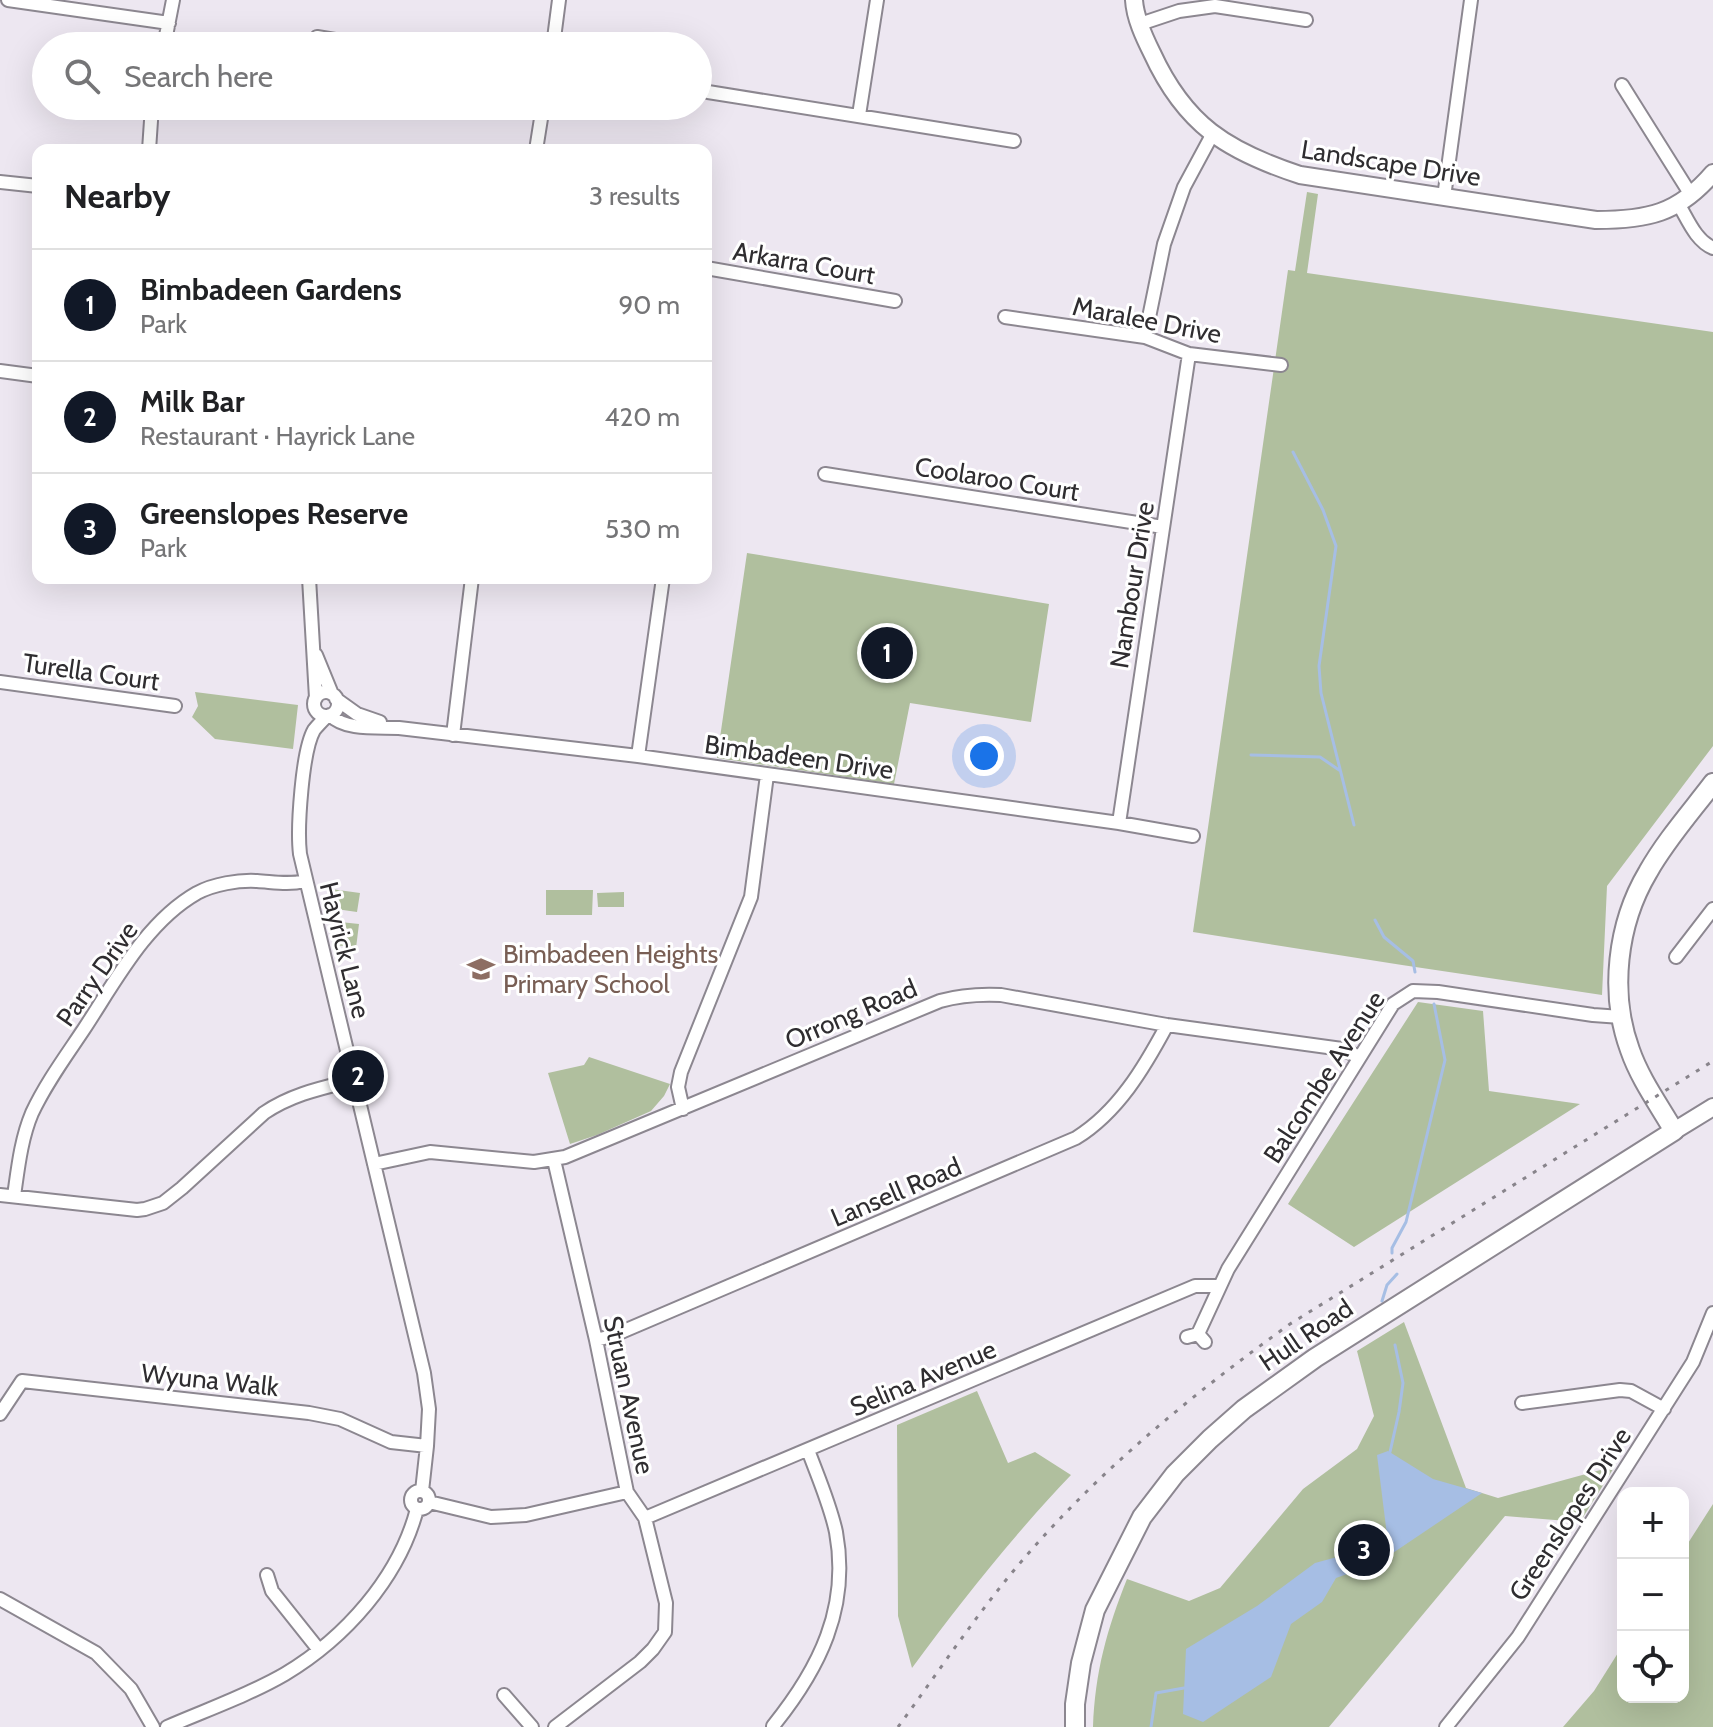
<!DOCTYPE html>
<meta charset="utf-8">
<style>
:root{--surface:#fff;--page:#f6f6f6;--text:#202124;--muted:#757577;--line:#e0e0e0;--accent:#111827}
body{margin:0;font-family:Cabin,sans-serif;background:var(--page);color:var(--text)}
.controls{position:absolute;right:24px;bottom:24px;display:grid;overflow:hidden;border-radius:16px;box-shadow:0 8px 32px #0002}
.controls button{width:72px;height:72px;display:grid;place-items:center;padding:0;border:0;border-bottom:2px solid var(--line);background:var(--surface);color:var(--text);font:40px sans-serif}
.you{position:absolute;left:984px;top:756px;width:28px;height:28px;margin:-20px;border:6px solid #fff;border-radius:50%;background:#1a73e8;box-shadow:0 0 0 12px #1a73e833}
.badge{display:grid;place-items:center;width:52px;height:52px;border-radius:50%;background:var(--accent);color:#fff;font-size:26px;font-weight:700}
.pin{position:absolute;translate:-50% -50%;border:4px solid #fff;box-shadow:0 2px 8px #0006}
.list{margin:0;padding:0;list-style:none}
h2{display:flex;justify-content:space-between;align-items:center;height:104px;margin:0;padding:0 32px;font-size:34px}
h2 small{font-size:26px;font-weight:400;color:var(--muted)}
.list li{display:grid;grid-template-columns:52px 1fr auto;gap:24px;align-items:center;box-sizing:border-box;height:112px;padding:0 32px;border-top:2px solid var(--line)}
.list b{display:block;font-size:30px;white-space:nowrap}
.list p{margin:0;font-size:26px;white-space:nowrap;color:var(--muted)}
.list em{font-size:26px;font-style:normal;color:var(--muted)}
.icon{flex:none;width:44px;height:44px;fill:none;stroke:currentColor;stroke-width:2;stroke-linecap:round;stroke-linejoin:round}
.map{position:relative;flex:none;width:1713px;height:1727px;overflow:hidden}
.search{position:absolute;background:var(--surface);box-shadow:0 8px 32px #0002;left:32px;top:32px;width:680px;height:88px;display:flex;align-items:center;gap:20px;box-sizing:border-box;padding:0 28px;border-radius:44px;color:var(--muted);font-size:30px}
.panel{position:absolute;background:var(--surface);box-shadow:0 8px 32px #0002;left:32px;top:144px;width:680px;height:440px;border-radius:16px}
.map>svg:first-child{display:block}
.green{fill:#b0bf9e}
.water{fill:#a6bee4}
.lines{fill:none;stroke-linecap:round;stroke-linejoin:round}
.stream{stroke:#a6bee4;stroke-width:3}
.street-casing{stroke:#8c8790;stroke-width:16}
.secondary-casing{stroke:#8c8790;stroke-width:20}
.primary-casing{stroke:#8c8790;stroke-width:22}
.street{stroke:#fff;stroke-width:12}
.secondary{stroke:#fff;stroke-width:16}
.primary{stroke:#fff;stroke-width:18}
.rail{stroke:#88848b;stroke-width:3;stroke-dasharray:4 8;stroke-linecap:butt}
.labels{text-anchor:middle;stroke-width:6;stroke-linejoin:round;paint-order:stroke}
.street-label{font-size:26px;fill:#2f2d30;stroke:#fff}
.education-label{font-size:26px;fill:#785e54;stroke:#fff;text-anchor:start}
</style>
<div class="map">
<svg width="1713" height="1727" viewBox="0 0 1713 1727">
<rect width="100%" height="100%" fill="#ede7f1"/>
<!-- green -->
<path class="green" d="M1307,192L1318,194L1307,273L1713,332V746L1607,886L1602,995L1402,965L1193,932L1288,270L1295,271Z
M747,553L1049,604L1031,722L910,703L894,784L717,758Z
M195,692L298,705L293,749L215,739L192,717L198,706Z
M331,889L360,893L357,912L329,908Z
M546,890H593L592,915H546Z
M624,892V907H598L597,893Z
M340,922L359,924L356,948L336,945Z
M1418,1002L1483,1011L1489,1091L1580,1104L1354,1247L1288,1204Z
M589,1057L670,1084L664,1096L651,1111L597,1135L570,1144L548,1073L584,1065Z
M1404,1322L1466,1488L1498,1498L1615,1466L1580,1522L1505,1516L1329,1727H1093C1095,1672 1107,1629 1127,1579L1189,1601L1220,1588L1303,1489L1357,1449L1374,1416L1357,1351Z
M977,1391L1008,1463L1035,1452L1071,1475C1013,1536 962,1600 912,1668L898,1616L897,1425Z
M1713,1504V1727H1563L1594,1691L1623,1645V1697H1683V1551Z"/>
<!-- water -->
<path class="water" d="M1388,1451L1433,1479L1482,1493L1378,1563L1336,1578L1322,1602L1291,1624L1271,1677L1203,1722L1183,1714L1186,1649L1257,1606L1315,1563L1370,1548L1387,1535L1377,1455Z"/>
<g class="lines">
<!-- stream -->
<path class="stream" d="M1293,452L1323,510L1336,546L1319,666L1321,693L1354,825
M1251,755L1320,757L1339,770
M1375,920L1384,937L1413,961L1415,972
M1392,1253V1248L1406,1222L1445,1060L1434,1004
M1382,1301L1387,1285L1397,1274
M1390,1452L1399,1412L1403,1383L1395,1345
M1151,1727L1156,1693L1184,1688"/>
<!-- street casing -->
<g class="street-casing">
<path id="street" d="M8,0L169,23
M1140,24L1179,11L1215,6L1306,20
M317,37L371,46
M164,46L173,0
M553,46L559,0
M1622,85L1691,195
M708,92L1014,141
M859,115L877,0
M149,150L152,106
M536,150L543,106
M0,182L38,186
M1444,197L1471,0
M1679,205C1688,220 1696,241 1713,248
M706,268L895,301
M1005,317L1145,337L1189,354L1281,365
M1145,337L1164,244L1184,187L1212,135
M0,371L38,376
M825,474L1163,527
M309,578L316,698
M316,655L332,694
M0,682L175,706
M314 704a12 12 0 1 1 24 0a12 12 0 1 1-24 0Z
M336,699L357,714L380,722
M330,715C346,731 377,727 399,728L638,756L1119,823L1193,836
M327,716C323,720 318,725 314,730C302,751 297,829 300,854L424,1373L429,1409L427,1446L422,1491
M453,735L472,578
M638,756L663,578
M1119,823L1189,354
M1676,957L1713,909
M683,1109L678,1087L681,1072L751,897L767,775
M554,1160L596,1340L627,1492L645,1518L666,1603L665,1632L653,1649L640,1662L555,1727
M374,1164L430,1152L534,1162L565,1157L940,1001C961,995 980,994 1001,995L1167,1025L1342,1049L1359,1057
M0,1195L137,1210L145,1209L163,1203L182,1188L264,1113C292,1094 322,1088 354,1080
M14,1196C18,1168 21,1139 32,1113C46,1083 66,1056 84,1029C115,982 146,922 197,893C214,884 238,880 257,881C274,882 288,885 305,881
M1198,1334L1228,1269L1393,1004L1413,991L1438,992L1593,1015L1621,1017
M1187,1337L1198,1334L1205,1342
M596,1340L612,1336L1076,1138C1118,1112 1144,1068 1167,1025
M1522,1403L1620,1390L1631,1391L1664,1409
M0,1414L22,1381L309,1413L340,1419L391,1442L427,1446
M411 1500a9 9 0 1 1 18 0a9 9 0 1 1-18 0Z
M429,1502L491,1517L526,1515L627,1492
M645,1518L1195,1286H1220
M267,1575L272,1591L319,1650
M0,1599L96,1653L131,1689L153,1727
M504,1695L532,1727
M773,1726C819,1669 850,1608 836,1532C830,1504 818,1477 808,1450
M167,1727C206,1710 249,1695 285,1674C345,1638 399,1578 417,1509
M1446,1727L1518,1637L1693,1362L1713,1313"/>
</g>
<!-- secondary casing -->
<g class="secondary-casing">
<path id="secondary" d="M1134,0C1135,18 1144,37 1152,53C1185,125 1227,151 1300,175L1596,220C1647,220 1678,214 1713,173
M1674,1131L1713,1107"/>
</g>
<!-- primary casing -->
<g class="primary-casing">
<path id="primary" d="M1075,1727V1704L1081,1663L1095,1610L1142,1517L1175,1474L1210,1439L1244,1409L1315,1358L1674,1131C1659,1105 1640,1079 1630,1050C1609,993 1617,924 1648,872C1666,840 1691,812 1713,783"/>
</g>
<!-- street -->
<use href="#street" class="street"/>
<!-- secondary -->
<use href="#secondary" class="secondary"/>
<!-- primary -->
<use href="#primary" class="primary"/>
<!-- rail -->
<path class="rail" d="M898,1727C934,1678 968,1627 1006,1580C1087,1480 1186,1399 1290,1324L1713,1061"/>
</g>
<!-- icons -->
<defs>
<g id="school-bare" transform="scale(2.16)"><path d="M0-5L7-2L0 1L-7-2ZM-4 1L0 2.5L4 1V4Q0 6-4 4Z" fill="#8d6e63" stroke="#fff" stroke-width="2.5" paint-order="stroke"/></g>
</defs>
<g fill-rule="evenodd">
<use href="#school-bare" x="481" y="969"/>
</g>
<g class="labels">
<!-- street labels -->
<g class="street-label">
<text transform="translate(1391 163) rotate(9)" y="9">Landscape Drive</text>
<text transform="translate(804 263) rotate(10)" y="9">Arkarra Court</text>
<text transform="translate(1147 320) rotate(11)" y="9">Maralee Drive</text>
<text transform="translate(997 479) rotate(9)" y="9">Coolaroo Court</text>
<text transform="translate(1132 585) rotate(-81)" y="9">Nambour Drive</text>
<text transform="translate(91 672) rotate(8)" y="9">Turella Court</text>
<text transform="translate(799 757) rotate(8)" y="9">Bimbadeen Drive</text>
<text transform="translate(345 950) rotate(76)" y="9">Hayrick Lane</text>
<text transform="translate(97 974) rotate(-55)" y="9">Parry Drive</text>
<text transform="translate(851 1014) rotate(-23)" y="9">Orrong Road</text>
<text transform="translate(1324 1077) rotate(-57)" y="9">Balcombe Avenue</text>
<text transform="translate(896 1192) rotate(-23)" y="9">Lansell Road</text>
<text transform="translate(1306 1335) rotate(-34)" y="9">Hull Road</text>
<text transform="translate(923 1378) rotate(-23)" y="9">Selina Avenue</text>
<text transform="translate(210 1380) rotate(6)" y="9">Wyuna Walk</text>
<text transform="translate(629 1395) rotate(78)" y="9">Struan Avenue</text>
<text transform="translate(1570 1514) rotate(-57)" y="9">Greenslopes Drive</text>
</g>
<!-- education labels -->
<g class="education-label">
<text x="503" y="963">Bimbadeen Heights<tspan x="503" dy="30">Primary School</tspan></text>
</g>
</g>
</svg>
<div class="controls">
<button>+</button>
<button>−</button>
<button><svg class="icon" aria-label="locate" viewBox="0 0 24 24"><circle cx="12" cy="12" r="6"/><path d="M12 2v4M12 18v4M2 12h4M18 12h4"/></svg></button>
</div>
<div class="you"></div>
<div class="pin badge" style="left:887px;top:653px">1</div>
<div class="pin badge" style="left:358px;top:1076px">2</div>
<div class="pin badge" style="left:1364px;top:1550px">3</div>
<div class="search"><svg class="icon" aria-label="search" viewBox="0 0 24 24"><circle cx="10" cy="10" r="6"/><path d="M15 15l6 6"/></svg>Search here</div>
<section class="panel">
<h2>Nearby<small>3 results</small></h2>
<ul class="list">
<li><span class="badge">1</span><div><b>Bimbadeen Gardens</b><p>Park</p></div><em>90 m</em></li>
<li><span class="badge">2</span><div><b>Milk Bar</b><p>Restaurant · Hayrick Lane</p></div><em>420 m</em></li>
<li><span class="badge">3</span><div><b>Greenslopes Reserve</b><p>Park</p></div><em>530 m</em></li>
</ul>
</section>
</div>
